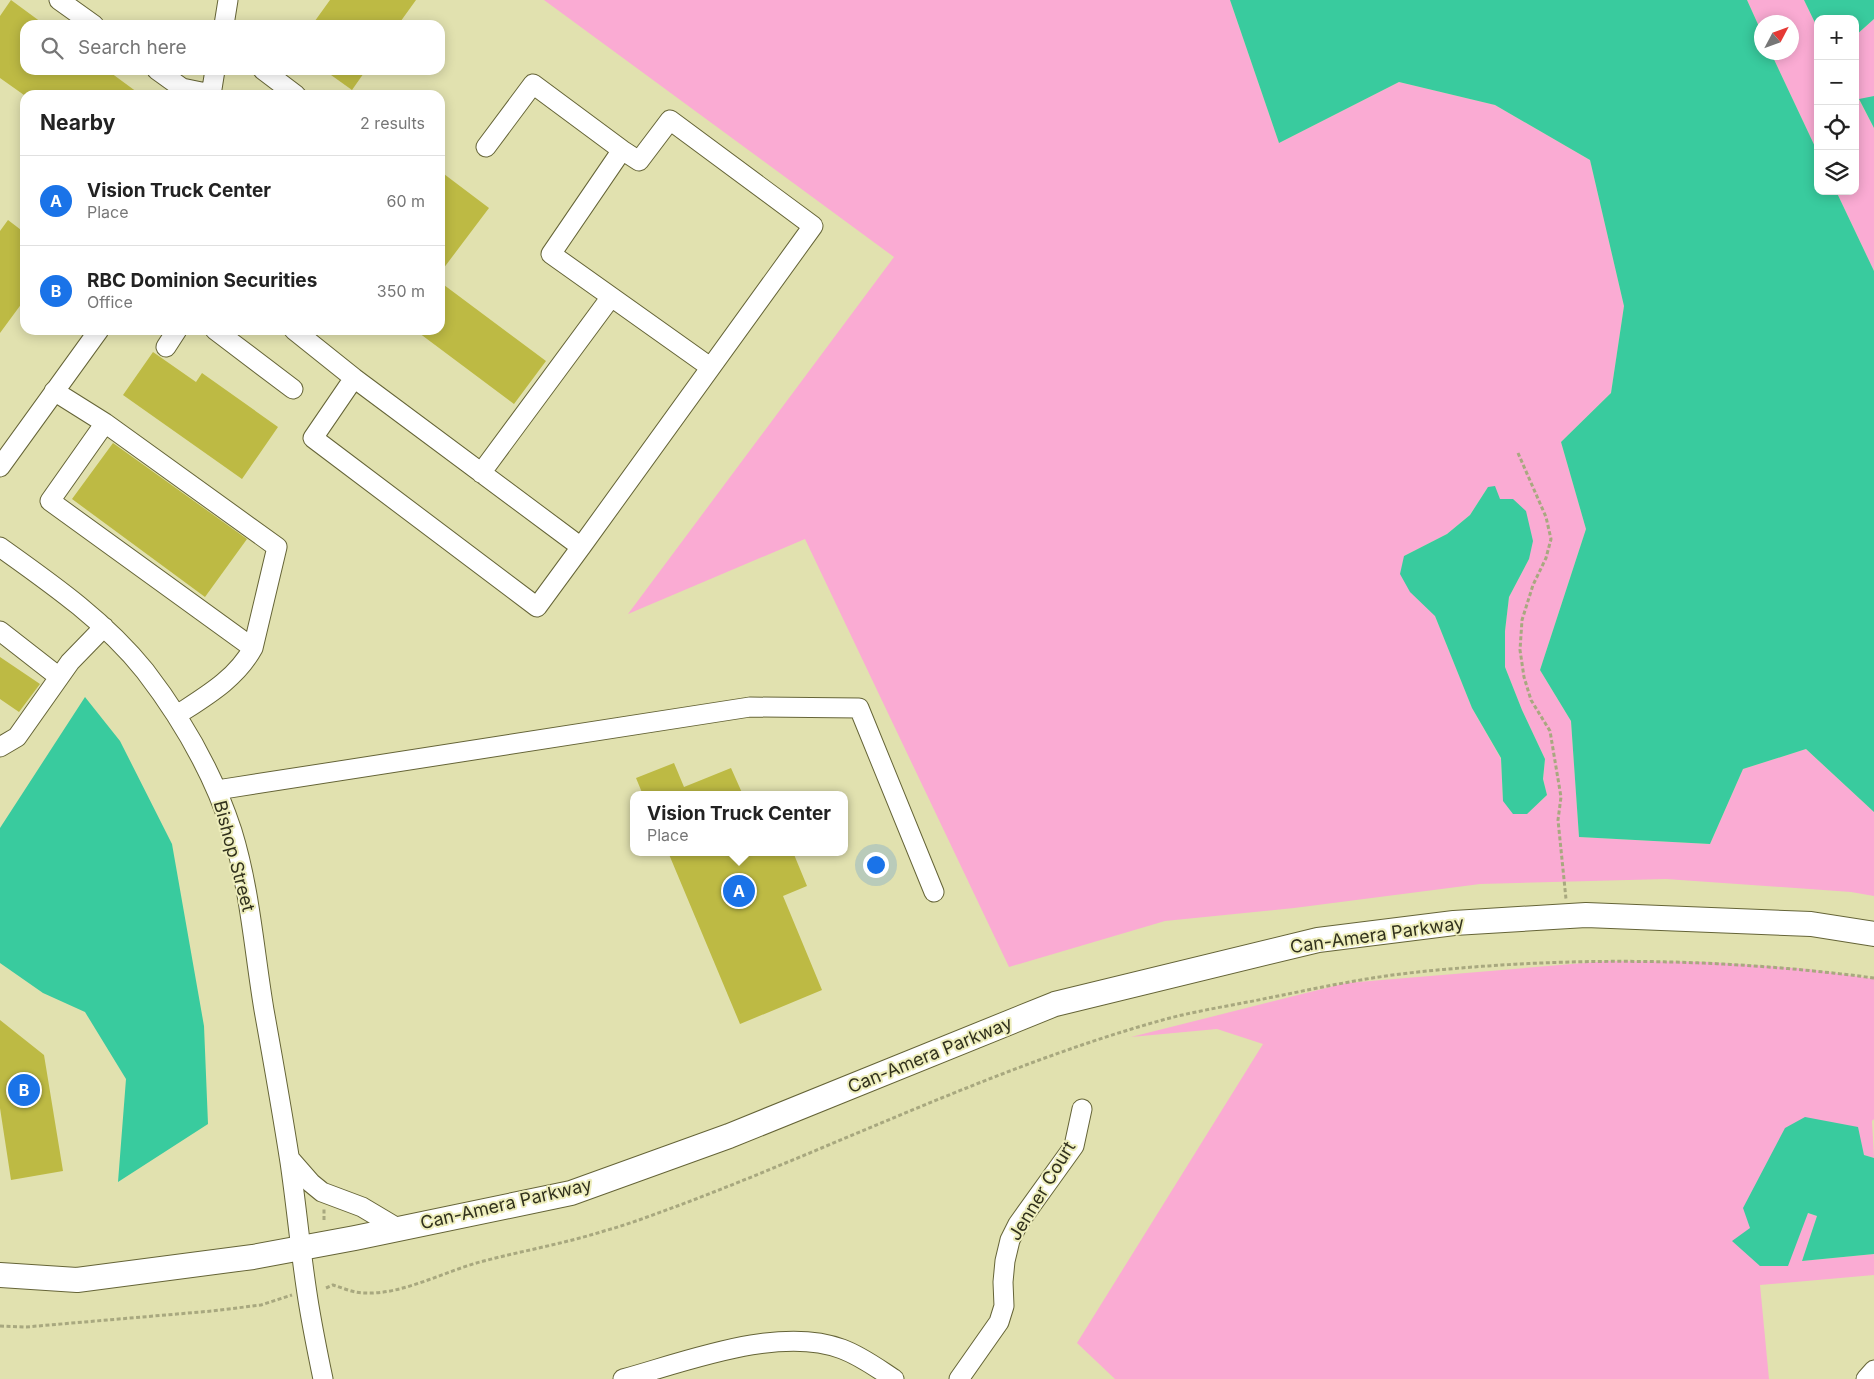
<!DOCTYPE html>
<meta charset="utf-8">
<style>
:root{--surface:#fff;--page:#f2f2f2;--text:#222;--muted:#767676;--line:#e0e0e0;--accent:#1a73e8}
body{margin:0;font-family:Inter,sans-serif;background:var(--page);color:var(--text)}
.controls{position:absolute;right:15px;top:15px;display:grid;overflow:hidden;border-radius:10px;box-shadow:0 2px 12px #0003}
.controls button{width:45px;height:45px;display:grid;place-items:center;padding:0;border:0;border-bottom:1px solid var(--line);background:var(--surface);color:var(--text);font:25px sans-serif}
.compass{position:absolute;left:1754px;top:15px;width:45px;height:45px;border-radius:50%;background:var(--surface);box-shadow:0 2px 12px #0003;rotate:49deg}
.you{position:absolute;left:875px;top:864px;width:18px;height:18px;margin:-12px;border:4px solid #fff;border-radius:50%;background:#1a73e8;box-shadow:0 0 0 8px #1a73e833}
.badge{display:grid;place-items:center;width:32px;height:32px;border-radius:50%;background:var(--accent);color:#fff;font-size:16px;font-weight:700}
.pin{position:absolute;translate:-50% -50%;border:2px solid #fff;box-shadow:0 1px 5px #0006}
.popup{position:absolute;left:630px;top:791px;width:218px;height:65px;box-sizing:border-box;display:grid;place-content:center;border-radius:10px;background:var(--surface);filter:drop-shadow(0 1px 4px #0005);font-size:16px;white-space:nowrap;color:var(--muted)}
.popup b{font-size:19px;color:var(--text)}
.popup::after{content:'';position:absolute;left:50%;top:100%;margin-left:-10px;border:10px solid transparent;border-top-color:var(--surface)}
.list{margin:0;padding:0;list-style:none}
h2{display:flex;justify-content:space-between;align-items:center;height:65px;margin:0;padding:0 20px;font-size:21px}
h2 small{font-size:16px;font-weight:400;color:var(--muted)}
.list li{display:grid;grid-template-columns:32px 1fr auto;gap:15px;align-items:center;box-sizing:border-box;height:90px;padding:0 20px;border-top:1px solid var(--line)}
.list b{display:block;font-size:19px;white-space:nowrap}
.list p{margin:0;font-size:16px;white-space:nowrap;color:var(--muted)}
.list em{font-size:16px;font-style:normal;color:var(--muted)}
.icon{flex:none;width:28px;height:28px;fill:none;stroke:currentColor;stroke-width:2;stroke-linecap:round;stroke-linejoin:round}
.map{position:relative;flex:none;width:1874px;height:1379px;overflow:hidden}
.search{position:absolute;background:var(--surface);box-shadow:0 2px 12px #0003;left:20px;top:20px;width:425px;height:55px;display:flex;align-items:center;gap:12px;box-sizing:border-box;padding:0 18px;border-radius:15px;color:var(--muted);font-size:19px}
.panel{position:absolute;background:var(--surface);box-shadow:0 2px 12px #0003;left:20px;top:90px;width:425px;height:245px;border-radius:15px}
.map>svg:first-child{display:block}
.green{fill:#faabd3;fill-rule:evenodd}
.water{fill:#39cb9e}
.building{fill:#bdba44}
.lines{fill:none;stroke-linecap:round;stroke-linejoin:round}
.minor-casing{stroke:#656437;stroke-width:21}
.major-casing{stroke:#656437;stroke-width:26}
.path{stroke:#a8a87f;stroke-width:3;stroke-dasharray:4 2.5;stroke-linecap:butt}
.minor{stroke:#fff;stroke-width:19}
.major{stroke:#fff;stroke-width:24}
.labels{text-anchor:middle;stroke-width:4;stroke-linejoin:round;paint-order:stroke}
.street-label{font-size:18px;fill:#31311d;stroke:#eeeebc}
</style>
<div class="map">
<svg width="1874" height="1379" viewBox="0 0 1874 1379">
<rect width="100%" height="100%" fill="#e1e1af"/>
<!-- green -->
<path class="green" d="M544,0H1230L1279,143L1399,82L1495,105L1590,160L1624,306L1611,393L1561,442L1586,529L1540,670L1571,721L1579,837L1710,844L1743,769L1806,749L1874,812V896L1851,892L1666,879L1480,884L1294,908L1165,921L1009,967L805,539L628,614L894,257ZM1488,487L1500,499L1529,559L1509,597L1505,631V667L1522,710L1545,759L1543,779L1547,795L1539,803L1503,801L1501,759L1472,708L1435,616L1404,556L1447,534L1470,515Z
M1747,0H1804L1818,29V153L1771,53L1792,52V22H1762L1761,31Z
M1874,19V96L1859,100L1874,128V271L1836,191H1855V36Z
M1608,961L1706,962L1808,969L1874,979V1119L1872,1121L1874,1158L1864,1155L1807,1213L1817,1216L1802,1261L1874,1254V1275L1760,1285L1769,1379H1115L1077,1343L1263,1044L1217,1029L1131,1037L1346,983Z"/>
<!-- water -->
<path class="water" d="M1230,0H1747L1761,31L1762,52L1771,53L1818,153V191H1836L1874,271V812L1806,749L1743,769L1710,844L1579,837L1571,721L1540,670L1586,529L1561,442L1611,393L1624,306L1590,160L1495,105L1399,82L1279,143Z
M1804,0H1874V19L1855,36V19H1818V29Z
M1874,96V128L1859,99Z
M1495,486L1500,499H1513L1526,511L1533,541L1529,559L1509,597L1505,631V667L1522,710L1545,759L1543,779L1547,795L1527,814H1513L1503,801L1501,758L1472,708L1435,616L1410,592L1400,574L1404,556L1447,534L1470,515L1488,487Z
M85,697L120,741L172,844L204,1026L208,1124L118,1182L126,1079L85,1012L43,993L0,963V828Z
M1805,1117L1858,1127L1864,1155L1874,1158V1254L1802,1261L1817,1216L1808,1213L1788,1266H1760L1732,1241L1750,1228L1743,1208L1785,1128Z"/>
<!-- building -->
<path class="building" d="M11,0L45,25H25V70H107L141,95H24L0,78V16Z
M330,0H416L398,25H312Z
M324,70H366L352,90Z
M440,171L489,208L440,273Z
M8,220L25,233V299L0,333V231Z
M440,282L546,361L514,404L415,330H440Z
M153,352L196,382L202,373L278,427L242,479L123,395Z
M113,443L247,539L205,597L72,499Z
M0,657L40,684L19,712L0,699Z
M674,763L684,787L731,768L743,795H643L636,778Z
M668,852H793L807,886L783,896L822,990L740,1024Z
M0,1020L44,1055L63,1171L11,1180L0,1108Z"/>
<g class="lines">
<!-- minor casing -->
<g class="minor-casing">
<path id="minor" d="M59,0L94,25
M224,25L228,0
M157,70L182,88L178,95
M263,70L296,95
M182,88L211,94
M211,95L215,70
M486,147L533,84L622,150L551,254L710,367
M215,330L293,389
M294,330L354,378L581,547L813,226L670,120L639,161L622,150
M166,347L177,330
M354,378L313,438L537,607L581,547
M54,391L105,423L277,547L253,648C236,679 206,696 177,715
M105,423L50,501L253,648
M0,467L99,330
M481,473L611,297
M0,547C52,584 105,621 145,671C182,719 213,773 232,831C250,889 254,950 264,1010C273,1060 282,1111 290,1162C297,1210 301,1258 309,1306C313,1330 318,1355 323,1379
M0,631L59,677
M0,747L17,737L70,662L104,627
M217,790L750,707L859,708L934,892
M290,1159L311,1183L322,1192L362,1207L399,1229
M623,1379C685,1362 779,1325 842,1349C861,1356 877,1368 894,1379
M959,1379L999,1322L1004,1306L1003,1282L1005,1261L1010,1240L1018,1224L1074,1146L1082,1109
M1866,1379L1874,1370"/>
</g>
<!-- major casing -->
<g class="major-casing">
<path id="major" d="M0,1275L77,1280L253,1257L355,1238L571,1193L729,1136L1055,1004L1318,940L1454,923L1586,915L1811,924L1874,934"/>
</g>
<!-- path -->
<path class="path" d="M1518,453L1546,517L1551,539L1546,558L1533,585L1522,620L1520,650L1524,677L1531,700L1550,731L1561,797L1558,820L1566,899
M324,1220V1209
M326,1288L333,1285C343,1288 354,1293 364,1293C402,1295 443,1272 480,1262C521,1251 563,1244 604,1231C630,1224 655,1214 680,1205C842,1144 999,1065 1166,1019C1200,1010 1235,1005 1268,998C1318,988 1368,977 1418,972C1570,956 1723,958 1874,978
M0,1326L26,1327L212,1311L261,1305L292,1295"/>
<!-- minor -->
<use href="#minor" class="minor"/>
<!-- major -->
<use href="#major" class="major"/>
</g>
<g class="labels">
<!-- street labels -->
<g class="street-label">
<text transform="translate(234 856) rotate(75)" y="6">Bishop Street</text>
<text transform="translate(1377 935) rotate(-8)" y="6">Can-Amera Parkway</text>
<text transform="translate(930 1055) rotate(-22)" y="6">Can-Amera Parkway</text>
<text transform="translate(1042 1191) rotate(-59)" y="6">Jenner Court</text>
<text transform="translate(506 1204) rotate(-13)" y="6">Can-Amera Parkway</text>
</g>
</g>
</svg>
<div class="controls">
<button>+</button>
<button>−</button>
<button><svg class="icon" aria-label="locate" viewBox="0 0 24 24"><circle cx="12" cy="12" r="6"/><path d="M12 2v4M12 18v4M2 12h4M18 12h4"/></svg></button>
<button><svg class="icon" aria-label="layers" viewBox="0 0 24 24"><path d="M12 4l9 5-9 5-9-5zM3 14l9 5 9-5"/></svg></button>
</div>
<svg class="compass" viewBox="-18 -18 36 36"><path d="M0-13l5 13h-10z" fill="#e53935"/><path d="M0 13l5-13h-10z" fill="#767676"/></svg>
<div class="you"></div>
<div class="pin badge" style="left:739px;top:891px">A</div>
<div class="popup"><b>Vision Truck Center</b>Place</div>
<div class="pin badge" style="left:24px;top:1090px">B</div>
<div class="search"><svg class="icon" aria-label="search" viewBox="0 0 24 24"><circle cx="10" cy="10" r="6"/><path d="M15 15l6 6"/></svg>Search here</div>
<section class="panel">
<h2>Nearby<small>2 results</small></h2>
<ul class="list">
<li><span class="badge">A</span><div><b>Vision Truck Center</b><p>Place</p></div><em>60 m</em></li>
<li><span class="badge">B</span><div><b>RBC Dominion Securities</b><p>Office</p></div><em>350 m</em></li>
</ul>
</section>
</div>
